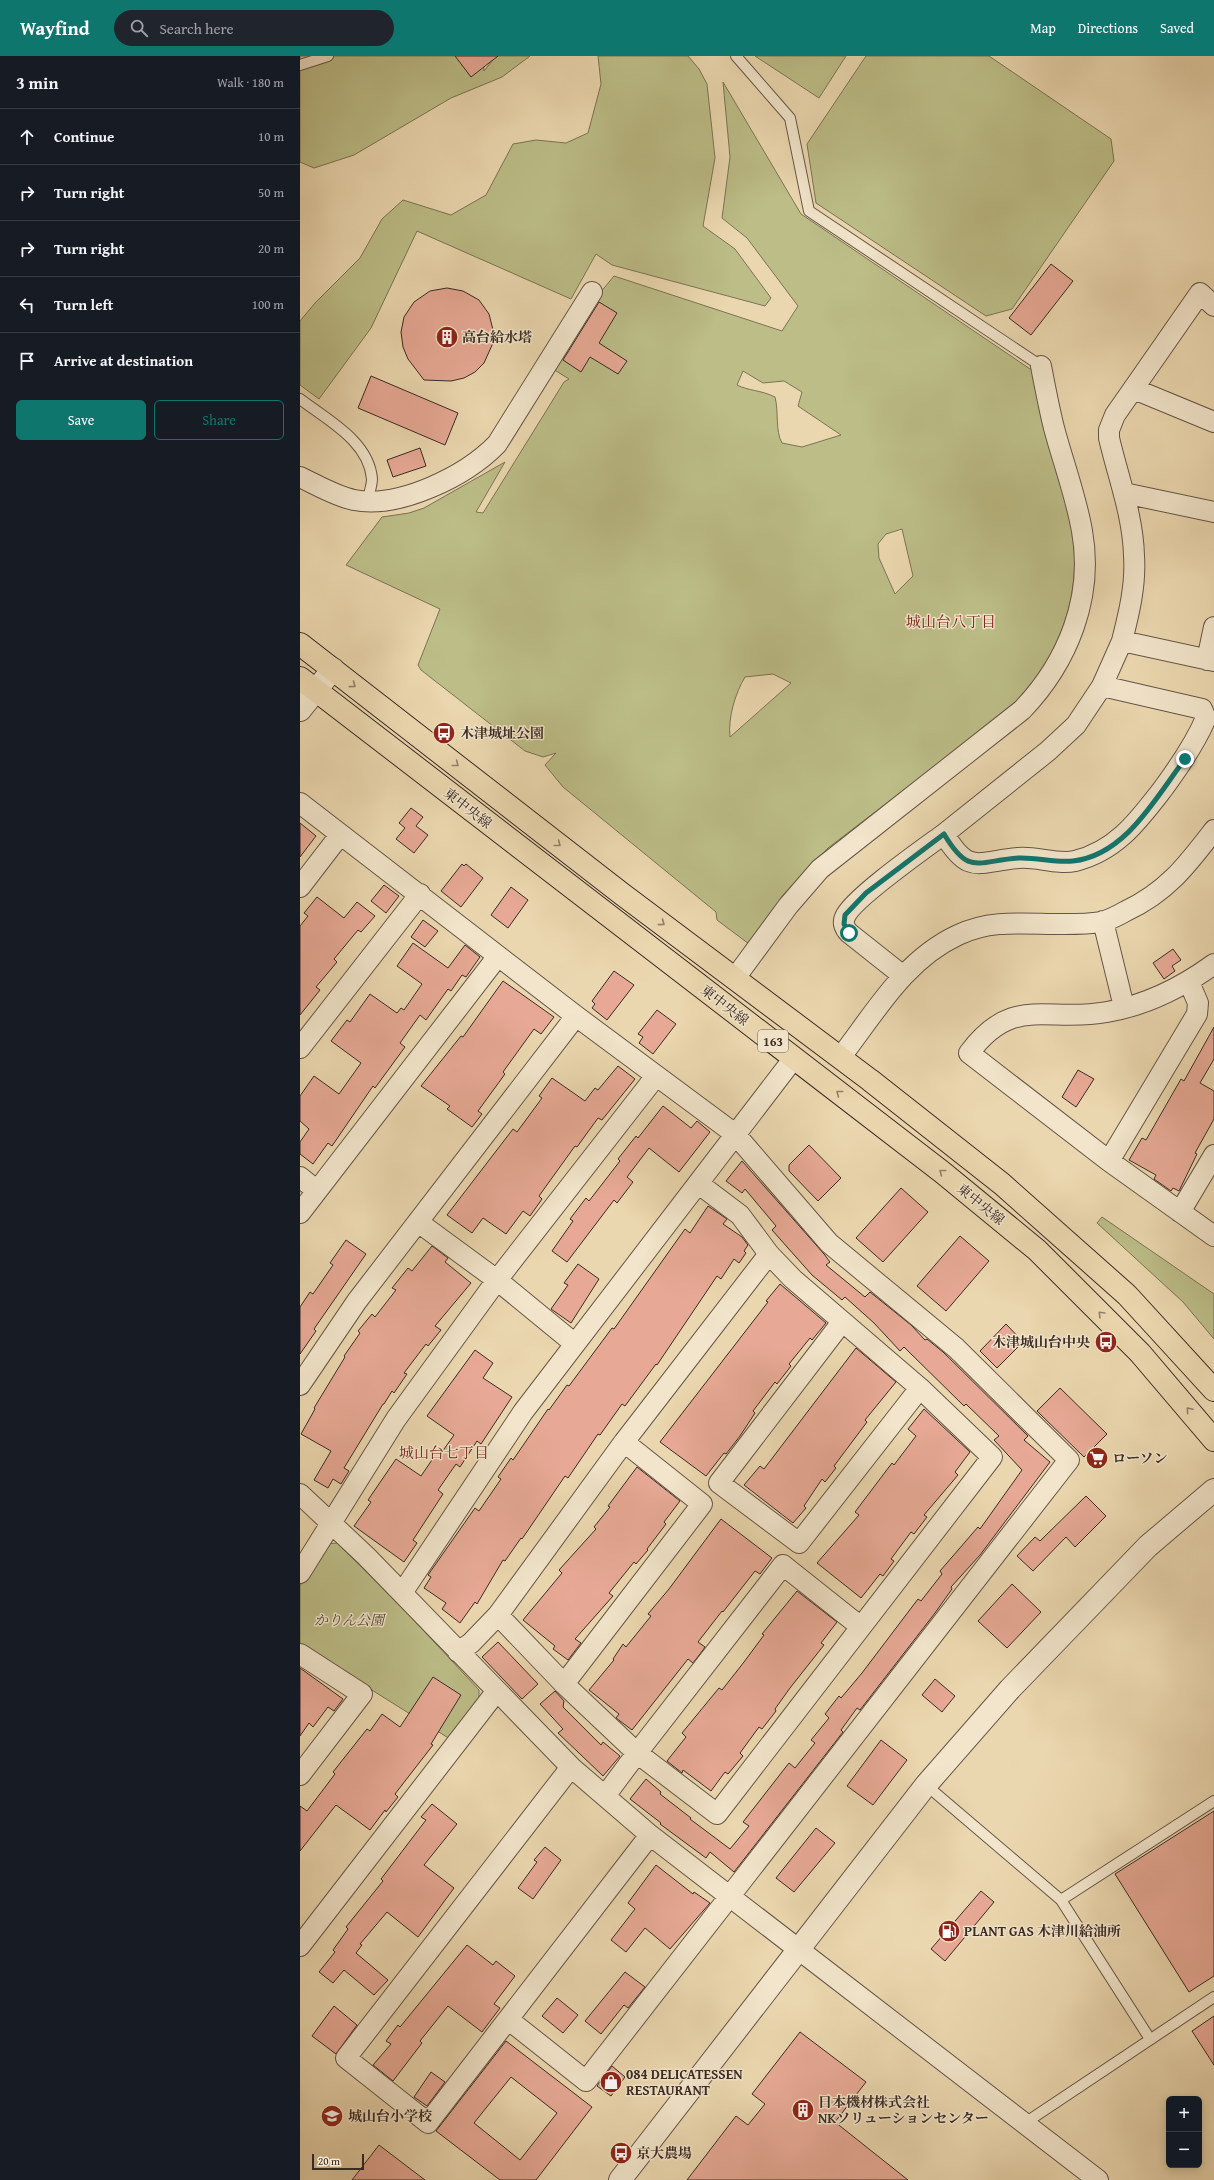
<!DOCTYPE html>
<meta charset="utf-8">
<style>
:root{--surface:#171b24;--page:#20242c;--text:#f1f3f6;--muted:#9ea1a6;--line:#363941;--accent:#0f766e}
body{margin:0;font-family:"Gentium Book Plus","Noto Serif JP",serif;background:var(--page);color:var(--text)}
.controls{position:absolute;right:12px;bottom:12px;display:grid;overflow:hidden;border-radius:6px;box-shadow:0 2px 10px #0003}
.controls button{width:36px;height:36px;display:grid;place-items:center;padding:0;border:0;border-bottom:1px solid var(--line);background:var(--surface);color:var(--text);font:20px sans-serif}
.scale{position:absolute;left:12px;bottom:10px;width:52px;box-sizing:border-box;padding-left:4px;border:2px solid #3a2b25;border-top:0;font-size:11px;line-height:14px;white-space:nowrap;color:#3a2b25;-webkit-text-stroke:3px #f2e5cb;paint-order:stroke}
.stop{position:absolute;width:12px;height:12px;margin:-9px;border:3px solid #0f766e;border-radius:50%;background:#fff}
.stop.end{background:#0f766e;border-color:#fff;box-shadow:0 1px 4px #0008}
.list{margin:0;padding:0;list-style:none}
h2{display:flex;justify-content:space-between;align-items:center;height:52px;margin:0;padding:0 16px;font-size:17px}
h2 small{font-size:13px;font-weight:400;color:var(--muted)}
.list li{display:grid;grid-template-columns:26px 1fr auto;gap:12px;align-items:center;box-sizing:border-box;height:56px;padding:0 16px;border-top:1px solid var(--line)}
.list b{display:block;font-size:15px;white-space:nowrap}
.list em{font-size:13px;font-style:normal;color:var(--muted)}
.actions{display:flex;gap:8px;padding:12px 16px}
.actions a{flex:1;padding:9px 0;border:1px solid var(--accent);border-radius:6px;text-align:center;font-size:14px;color:var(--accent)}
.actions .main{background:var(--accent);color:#fff}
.icon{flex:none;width:22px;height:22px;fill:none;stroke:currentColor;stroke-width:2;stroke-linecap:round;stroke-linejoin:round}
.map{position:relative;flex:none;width:914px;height:2124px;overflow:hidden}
header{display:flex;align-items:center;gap:24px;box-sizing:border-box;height:56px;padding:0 20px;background:var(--accent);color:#fff}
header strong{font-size:19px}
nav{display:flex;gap:22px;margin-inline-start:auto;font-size:14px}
.search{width:280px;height:36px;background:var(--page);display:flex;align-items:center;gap:10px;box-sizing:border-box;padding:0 14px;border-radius:22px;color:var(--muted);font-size:15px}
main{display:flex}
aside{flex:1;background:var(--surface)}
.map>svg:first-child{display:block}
.green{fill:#bcbd87;stroke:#7b7456;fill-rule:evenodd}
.building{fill:#e7a995;stroke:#3a2b25;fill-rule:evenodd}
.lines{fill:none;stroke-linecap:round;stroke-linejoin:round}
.service-casing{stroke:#665648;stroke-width:12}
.minor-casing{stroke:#665648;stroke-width:22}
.tertiary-casing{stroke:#665648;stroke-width:24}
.trunk-casing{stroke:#3a2b25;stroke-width:24}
.service{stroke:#f2e5cb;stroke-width:10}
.minor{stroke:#f2e5cb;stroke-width:20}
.tertiary{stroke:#f2e5cb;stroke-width:22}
.trunk{stroke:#ebd7af;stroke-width:22}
.oneway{stroke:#92816a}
.route{stroke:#0f766e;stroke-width:5}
.labels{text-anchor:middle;stroke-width:3;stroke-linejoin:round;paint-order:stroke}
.shield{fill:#f2e5cb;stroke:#716357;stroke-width:1}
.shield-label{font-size:13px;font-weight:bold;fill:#3a2b25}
.poi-label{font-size:14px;font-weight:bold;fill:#3a2b25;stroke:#f2e5cb;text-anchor:start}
.street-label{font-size:14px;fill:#3a2b25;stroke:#f2e5cb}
.park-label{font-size:14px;font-style:italic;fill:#544839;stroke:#f2e5cb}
.neighbourhood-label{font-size:15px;fill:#7a1f14;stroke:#f2e5cb}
</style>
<header>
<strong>Wayfind</strong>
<div class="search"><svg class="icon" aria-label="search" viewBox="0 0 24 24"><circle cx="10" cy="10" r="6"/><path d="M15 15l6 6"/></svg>Search here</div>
<nav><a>Map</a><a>Directions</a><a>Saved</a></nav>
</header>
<main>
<aside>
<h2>3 min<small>Walk · 180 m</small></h2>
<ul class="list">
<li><svg class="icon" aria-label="ahead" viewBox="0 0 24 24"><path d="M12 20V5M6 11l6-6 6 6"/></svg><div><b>Continue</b></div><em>10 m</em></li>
<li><svg class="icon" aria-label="right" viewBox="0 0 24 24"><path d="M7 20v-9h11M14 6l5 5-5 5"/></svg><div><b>Turn right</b></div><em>50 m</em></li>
<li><svg class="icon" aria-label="right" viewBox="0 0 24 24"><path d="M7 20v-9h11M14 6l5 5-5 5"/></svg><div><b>Turn right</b></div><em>20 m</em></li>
<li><svg class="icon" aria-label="left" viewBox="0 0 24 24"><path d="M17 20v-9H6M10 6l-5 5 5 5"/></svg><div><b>Turn left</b></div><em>100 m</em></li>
<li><svg class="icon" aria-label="arrive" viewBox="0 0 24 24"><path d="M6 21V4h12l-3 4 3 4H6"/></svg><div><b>Arrive at destination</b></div></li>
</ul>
<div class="actions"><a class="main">Save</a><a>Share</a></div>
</aside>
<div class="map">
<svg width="914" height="2124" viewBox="0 0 914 2124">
<rect width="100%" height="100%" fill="#ebd7af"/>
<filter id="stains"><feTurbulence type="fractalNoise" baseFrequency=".005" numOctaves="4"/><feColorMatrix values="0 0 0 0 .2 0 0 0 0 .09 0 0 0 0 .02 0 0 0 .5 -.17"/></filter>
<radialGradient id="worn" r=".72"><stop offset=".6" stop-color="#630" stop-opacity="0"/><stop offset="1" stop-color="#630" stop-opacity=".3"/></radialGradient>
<!-- green -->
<path class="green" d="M0,0H183L184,15L196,0H230L202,21L151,42L54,99L14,112L0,106Z
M298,0H388L399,13L407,28L415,102L403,170L435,193L471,242L465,250L312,209L296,198L271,243L117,175L71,272L19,343L0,329V265L15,247L60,202L82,163L103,144L151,159L186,139L213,88L236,84L266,87L288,77L301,28Z
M455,0H546L519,42Z
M566,0H689L811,83L814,105L712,253L686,260L516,147L507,88Z
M423,26L501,158L736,317C741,342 745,367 751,392C758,421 769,451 773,480C782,549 753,614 702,659L528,792L483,839L449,888L417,864L416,856L263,731L245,709L256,697L243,701L225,695L121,614L118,609L140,553L46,509L82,461L109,457L124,452L205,406L176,456L183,457L264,326L269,323L253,313L295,243L314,220L482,275L498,250L447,182L422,162L430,101ZM443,315L463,327L484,325L502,336L498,350L541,379L502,391L482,387C475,375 479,356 475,341C461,334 449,335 437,329ZM602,473L613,520L595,538L579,502L578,488L586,478ZM473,618L491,627L430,681C428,661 435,638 445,621Z
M802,1161L914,1238V1283L883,1246L797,1167Z
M37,1487L95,1544L179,1634V1645L150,1683L0,1589V1530L26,1488Z"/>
<!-- building -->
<path class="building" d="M155,0H198L171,21Z
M751,208L773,225L731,279L709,262Z
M147,232L163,235L179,244L189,258L193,274V287L184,307L175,316L164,322L151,325L124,324L108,303L103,291L101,276L104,261L114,246L130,235Z
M299,246L317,257L299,287L327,305L318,318L290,301L281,316L263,304Z
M71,320L158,357L145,389L58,352Z
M120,392L126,410L93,421L87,404Z
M111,752L123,761L116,770L128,779L114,797L96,783L105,772L99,767Z
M0,767L16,780L0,801Z
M162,808L164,810L166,808L183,822L161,851L141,835Z
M84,829L99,840L86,857L71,845Z
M211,831L228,844L208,872L191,859Z
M17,841L44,862L57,846L75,860L61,876L58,874L34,903L37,906L16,931L20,934L0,959V870L8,860L4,857Z
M123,864L138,875L125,891L111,881Z
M113,887L148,912L165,889L180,901L166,921L162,919L151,935L148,933L126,964L120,959L100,987L105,991L75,1032L73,1030L32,1090L28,1087L13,1108L0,1098V1086L9,1073L0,1065V1040L14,1020L39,1038L61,1007L31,985L47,964L50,966L70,938L97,957L101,952L104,954L122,928L97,910Z
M873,893L881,904L872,910L875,915L864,923L853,907Z
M314,915L334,929L307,964L292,952L295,948L292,945Z
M203,925L254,961L241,978L234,973L203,1016L205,1018L178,1055L182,1058L172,1071L147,1053L150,1050L121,1030L161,980L163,981Z
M357,954L376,968L353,998L339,987L343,981L338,978Z
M914,971V1003L900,1027L914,1035V1063L895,1097L897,1098L879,1135L873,1132L871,1135L854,1123L856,1119L829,1104L842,1082L846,1084L881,1023L884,1025Z
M318,1010L335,1023L302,1064L298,1062L277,1091L275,1090L239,1140L242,1143L230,1160L223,1155L206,1178L183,1162L172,1177L147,1159L213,1073L217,1076L242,1042L239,1040L252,1022L285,1045L295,1032L298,1034Z
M778,1014L794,1023L776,1051L762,1041Z
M363,1050L391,1072L397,1065L410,1076L379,1116L349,1092L327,1121L333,1126L317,1147L314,1144L267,1206L252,1195L273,1165L270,1163L286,1142L289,1145L320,1105L318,1103L336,1080L338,1082Z
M509,1089L541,1122L518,1145L489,1115V1109Z
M442,1105L524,1198L530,1206L526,1209L565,1241L570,1236L611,1269L625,1284L627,1283L643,1296L728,1380L724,1384L750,1406L680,1499L651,1531L652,1533L635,1557L560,1654L557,1652L541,1674L543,1676L434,1816L410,1796L406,1802L360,1768L361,1767L330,1743L346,1723L361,1736L360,1738L391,1762L390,1763L430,1793L449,1770L443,1766L489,1707L495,1712L515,1687L511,1684L529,1662L525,1658L539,1640L541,1642L562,1617L618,1543L621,1545L642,1518L640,1515L678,1471L680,1473L722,1414L694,1384L699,1380L666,1348L664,1350L604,1291L600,1295L574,1267L545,1241L542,1244L512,1219L472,1174L476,1170L445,1133L442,1137L426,1125Z
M601,1132L628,1156L583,1206L556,1182Z
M408,1150L427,1163L423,1168L442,1181L448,1189L444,1195L446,1197L439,1207L434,1203L421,1223L417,1220L357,1309L356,1308L325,1350L322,1348L300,1379L298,1378L268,1422L265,1420L222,1483L221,1482L205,1505L203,1504L177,1548L175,1546L160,1567L142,1553L146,1547L124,1532L131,1521L128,1519L175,1452L179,1455L201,1423L198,1421L211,1402L213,1404L248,1353L249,1354L267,1329L269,1330L312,1272L314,1273L385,1173L390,1177Z
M660,1180L689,1205L646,1255L617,1230Z
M46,1184L66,1198L14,1273L16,1275L0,1298V1251L10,1236L13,1238L33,1209L30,1207Z
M132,1190L148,1202L145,1206L171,1227L135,1270L141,1274L128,1290L126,1288L104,1317L107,1318L94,1337L92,1335L84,1348H83L44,1412L49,1415L41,1428L33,1423L28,1432L14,1424L31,1395L1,1378L15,1353L14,1352L45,1301L44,1300L60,1277L58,1275L72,1258L75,1261L96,1234L92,1232L108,1212L112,1215Z
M278,1208L299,1223L271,1267L251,1253L268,1229L264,1227Z
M480,1228L526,1267L512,1284L510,1282L489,1308L491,1310L477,1328L475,1326L453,1355L455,1357L440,1380L426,1398L424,1397L406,1420L360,1386L468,1246L466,1245Z
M706,1268L723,1286L697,1312L680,1295Z
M556,1292L596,1326L565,1364L567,1366L534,1410L536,1412L525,1426L522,1423L504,1450L506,1452L493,1467L444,1429L460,1410L464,1413Z
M175,1294L193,1307L183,1322L212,1341L181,1388L177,1385L160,1411L156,1408L138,1434L143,1438L113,1484L117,1487L104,1506L54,1470L71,1446L68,1444L96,1403L121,1420L134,1401L137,1403L154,1379L127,1360Z
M760,1332L807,1378L784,1401L737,1355Z
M624,1353L670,1396L655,1416L658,1419L624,1459L627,1461L614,1478L611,1476L591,1503L594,1505L583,1520L580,1518L561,1542L517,1507L559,1459L555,1456L592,1407L594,1409L616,1380L608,1373Z
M337,1411L380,1445L364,1466L366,1468L347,1493L348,1494L336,1508L334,1506L309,1537L313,1540L275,1583L281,1587L268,1604L253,1593L255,1590L223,1564L262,1517L259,1514L296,1473L294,1471L310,1451L308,1450Z
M786,1440L806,1460L775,1491L766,1481L733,1515L717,1500L735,1481L740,1485Z
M421,1463L472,1502L460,1518L455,1515L423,1556L422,1555L398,1586L405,1591L403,1594L393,1607L388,1603L332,1674L316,1662L319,1658L289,1634L314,1604L313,1603L323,1588L326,1591L351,1560L348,1558L369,1533Z
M712,1528L741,1556L707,1592L678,1565Z
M497,1535L537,1566L521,1587L524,1589L490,1632L475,1653L476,1655L462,1673L459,1671L440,1697L443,1700L428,1718L425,1716L411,1735L383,1714L382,1717L367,1705L386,1681L382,1677L419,1632L422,1634L444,1606L464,1579L462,1578Z
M198,1586L238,1628L222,1643L182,1601Z
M0,1612L43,1643L34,1655L28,1651L13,1671L9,1667L0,1680Z
M133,1621L161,1639L131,1688L133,1689L95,1738L98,1741L86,1756L85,1754L70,1774L36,1749L0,1795V1750L7,1755L35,1718L33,1716L67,1673L70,1675L82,1658L100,1671Z
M635,1623L655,1640L642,1656L622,1639Z
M255,1635L264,1645L263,1651L301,1689L303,1686L320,1700L303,1720L258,1677L263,1673L240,1648Z
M581,1684L607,1704L573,1749L547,1730Z
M132,1748L157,1768L124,1809L154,1832L118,1881L87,1856L60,1888L62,1889L56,1897L88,1924L74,1939L44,1914L33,1927L19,1916L35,1896L33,1894L48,1873L46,1871L83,1825L81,1823L126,1764L121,1761Z
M914,1755V1920L889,1936L815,1818Z
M516,1772L535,1787L494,1836L476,1822Z
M245,1791L261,1804L233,1843L218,1832L237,1806L234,1804Z
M356,1809L393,1838L394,1836L410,1847L370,1893L345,1872L326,1896L311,1884L335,1853L328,1847Z
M681,1835L694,1846L645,1905L631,1893Z
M167,1889L193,1909L196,1905L215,1920L194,1948L200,1952L182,1976L148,1950L120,1985L122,1987L93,2025L73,2009L91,1988L86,1985L98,1969L100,1971Z
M325,1916L345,1931L328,1952L324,1949L301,1978L285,1965Z
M257,1942L278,1959L263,1977L242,1960Z
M34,1950L57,1969L36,1998L12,1980Z
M914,1960V2009L892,1975Z
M500,1976L566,2026L535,2066L608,2124H387L436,2060L448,2069L465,2048L452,2038Z
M206,1985L292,2051L236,2124H200L136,2075ZM211,2021L257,2057L220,2104L174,2067Z
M312,2010L325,2021L311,2040L297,2030Z
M131,2016L145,2026L127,2050L114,2041Z
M79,2089L125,2124H52Z"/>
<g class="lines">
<!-- service casing -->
<g class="service-casing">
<path id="service" d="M436,0L490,62L509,155L741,310
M0,9L28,0
M0,343C27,364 69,385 72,423C72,429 69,437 68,444
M626,1729L761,1844L850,1983
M761,1844L914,1745
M725,2067L914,1941"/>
</g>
<!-- minor casing -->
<g class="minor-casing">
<path id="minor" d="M914,250L900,237L815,359L809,374V382C818,421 833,459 834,500C836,529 829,557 822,585L914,605
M834,333L914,366
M0,421C17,429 35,440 54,444C99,453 166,420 197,388L292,236
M824,437L914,456
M907,604L914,571
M802,630L902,653L906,662C895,688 879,711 862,734C838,765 816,795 775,805C757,809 736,800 718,802C676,806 669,819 644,778L748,695L776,669L802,630L822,585
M0,747L276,960L435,1078L529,1187L656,1292L769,1404L286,2025L209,1964
M0,831L40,779
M803,865L824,951
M914,908C881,932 847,949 807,956C746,967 713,938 669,997L809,1105L914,1180
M602,919L549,877C545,873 542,867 545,861C552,843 625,792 644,778
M435,922L488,850L520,813L722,654C768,606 794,541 782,475C776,440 763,406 754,372C749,352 745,331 741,310
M0,992L120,838
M540,1002C575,957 604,904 658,879C687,865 716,867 747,868C765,868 783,869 801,866C810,864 819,859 826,855C867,836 887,809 914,774
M809,1105L897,958L898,947L889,926
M0,1121L16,1134
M399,1128L440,1159L469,1198
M880,1156L914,1099
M0,1157L198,900
M118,1166L197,1224L275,1288
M542,1266L419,1427L499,1487L620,1332
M0,1329L57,1245L276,960
M0,1438L66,1500L271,1711L350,1779L798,2124
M0,1517L96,1363L197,1224L356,1020
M102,1537L223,1356L494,1002
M198,1559L264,1628L402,1448L324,1386
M158,1596L171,1587L198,1559L324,1386L469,1198L493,1223L620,1332L692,1401L417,1758L337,1697L305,1740
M0,1598L62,1638L0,1719
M264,1628L337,1697L483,1509L561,1571
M271,1711L46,2002L128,2067L350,1779
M0,1890L196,1636"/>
</g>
<!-- tertiary casing -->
<g class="tertiary-casing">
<path id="tertiary" d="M0,654L33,613
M320,2124L626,1729L710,1633L848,1490L914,1434"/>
</g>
<!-- trunk casing -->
<g class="trunk-casing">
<path id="trunk" d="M0,588L322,838L570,1024L702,1128L827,1239L914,1334
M0,622L642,1116L737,1194L840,1297L914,1384"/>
</g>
<!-- service -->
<use href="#service" class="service"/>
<!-- minor -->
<use href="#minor" class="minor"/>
<!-- tertiary -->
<use href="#tertiary" class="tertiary"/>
<!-- trunk -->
<use href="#trunk" class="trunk"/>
</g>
<!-- one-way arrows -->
<defs><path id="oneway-chevron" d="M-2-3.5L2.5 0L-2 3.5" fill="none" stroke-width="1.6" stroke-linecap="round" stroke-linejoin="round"/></defs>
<g class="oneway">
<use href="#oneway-chevron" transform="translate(53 629) rotate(37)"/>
<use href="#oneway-chevron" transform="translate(156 708) rotate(38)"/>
<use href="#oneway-chevron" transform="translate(258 788) rotate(38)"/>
<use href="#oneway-chevron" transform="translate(362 867) rotate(37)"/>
<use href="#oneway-chevron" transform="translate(539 1037) rotate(-142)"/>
<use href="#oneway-chevron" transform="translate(642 1116) rotate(-142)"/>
<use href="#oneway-chevron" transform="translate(801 1258) rotate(-135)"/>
<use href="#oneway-chevron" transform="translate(889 1354) rotate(-130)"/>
</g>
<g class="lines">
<!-- route -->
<path class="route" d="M549,877L544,868L545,859L566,837L644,778C669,820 677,805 718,802C737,801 755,807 773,805C826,799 856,741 885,703"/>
</g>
<!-- icons -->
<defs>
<g id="building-disc" transform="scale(1.15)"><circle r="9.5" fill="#8f2418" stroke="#f2e5cb"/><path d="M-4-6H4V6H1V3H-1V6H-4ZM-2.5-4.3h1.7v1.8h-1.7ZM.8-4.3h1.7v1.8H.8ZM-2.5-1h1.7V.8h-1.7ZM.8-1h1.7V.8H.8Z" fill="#fff"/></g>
<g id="bus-disc" transform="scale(1.15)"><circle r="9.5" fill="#8f2418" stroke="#f2e5cb"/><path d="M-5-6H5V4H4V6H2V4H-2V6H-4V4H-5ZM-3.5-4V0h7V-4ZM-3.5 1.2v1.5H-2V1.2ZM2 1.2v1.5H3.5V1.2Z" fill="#fff"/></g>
<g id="supermarket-disc" transform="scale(1.15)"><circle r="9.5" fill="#8f2418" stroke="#f2e5cb"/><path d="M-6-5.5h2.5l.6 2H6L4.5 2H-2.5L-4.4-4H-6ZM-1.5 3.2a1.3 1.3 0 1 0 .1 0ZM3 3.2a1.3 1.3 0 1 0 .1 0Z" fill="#fff"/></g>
<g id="fuel-disc" transform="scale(1.15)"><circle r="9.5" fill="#8f2418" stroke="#f2e5cb"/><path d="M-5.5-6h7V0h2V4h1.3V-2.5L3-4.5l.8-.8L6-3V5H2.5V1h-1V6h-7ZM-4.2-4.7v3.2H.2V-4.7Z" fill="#fff"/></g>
<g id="shop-disc" transform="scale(1.15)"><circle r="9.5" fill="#8f2418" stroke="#f2e5cb"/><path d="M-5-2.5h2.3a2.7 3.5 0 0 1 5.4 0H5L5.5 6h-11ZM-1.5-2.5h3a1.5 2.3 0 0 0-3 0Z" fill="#fff"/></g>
<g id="school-disc" transform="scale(1.15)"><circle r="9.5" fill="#8f2418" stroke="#f2e5cb"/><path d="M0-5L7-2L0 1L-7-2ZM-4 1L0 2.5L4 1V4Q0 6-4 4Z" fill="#fff"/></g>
</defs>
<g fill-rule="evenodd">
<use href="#building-disc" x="147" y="281"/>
<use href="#bus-disc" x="144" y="677"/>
<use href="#bus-disc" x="806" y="1286"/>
<use href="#supermarket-disc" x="797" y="1402"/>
<use href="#fuel-disc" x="649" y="1875"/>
<use href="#shop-disc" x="311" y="2026"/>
<use href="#building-disc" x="503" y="2054"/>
<use href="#school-disc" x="32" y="2060"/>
<use href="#bus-disc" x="321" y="2097"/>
</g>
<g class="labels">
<!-- shield labels -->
<rect class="shield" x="458" y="974" width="30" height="22" rx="3"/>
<g class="shield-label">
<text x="473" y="990">163</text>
</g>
<!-- poi labels -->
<g class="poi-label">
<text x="162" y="286">高台給水塔</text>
<text x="160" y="682">木津城址公園</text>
<text x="790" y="1291" text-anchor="end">木津城山台中央</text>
<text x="812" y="1407">ローソン</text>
<text x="664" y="1880">PLANT GAS 木津川給油所</text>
<text x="326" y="2023">084 DELICATESSEN<tspan x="326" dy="16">RESTAURANT</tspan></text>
<text x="518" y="2051">日本機材株式会社<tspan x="518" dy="16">NKソリューションセンター</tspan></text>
<text x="48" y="2065">城山台小学校</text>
<text x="336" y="2102">京大農場</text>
</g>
<!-- street labels -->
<g class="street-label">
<text transform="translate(168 752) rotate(38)" y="5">東中央線</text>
<text transform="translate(425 949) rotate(38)" y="5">東中央線</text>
<text transform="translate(681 1148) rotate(39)" y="5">東中央線</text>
</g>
<!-- park labels -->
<g class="park-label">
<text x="49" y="1569">かりん公園</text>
</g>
<!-- neighbourhood labels -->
<g class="neighbourhood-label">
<text x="651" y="571">城山台八丁目</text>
<text x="144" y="1402">城山台七丁目</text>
</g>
</g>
<rect width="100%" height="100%" filter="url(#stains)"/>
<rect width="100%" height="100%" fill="url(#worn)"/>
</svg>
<div class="controls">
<button>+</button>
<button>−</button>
</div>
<div class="scale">20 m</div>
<div class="stop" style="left:549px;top:877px"></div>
<div class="stop end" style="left:885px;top:703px"></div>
</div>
</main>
